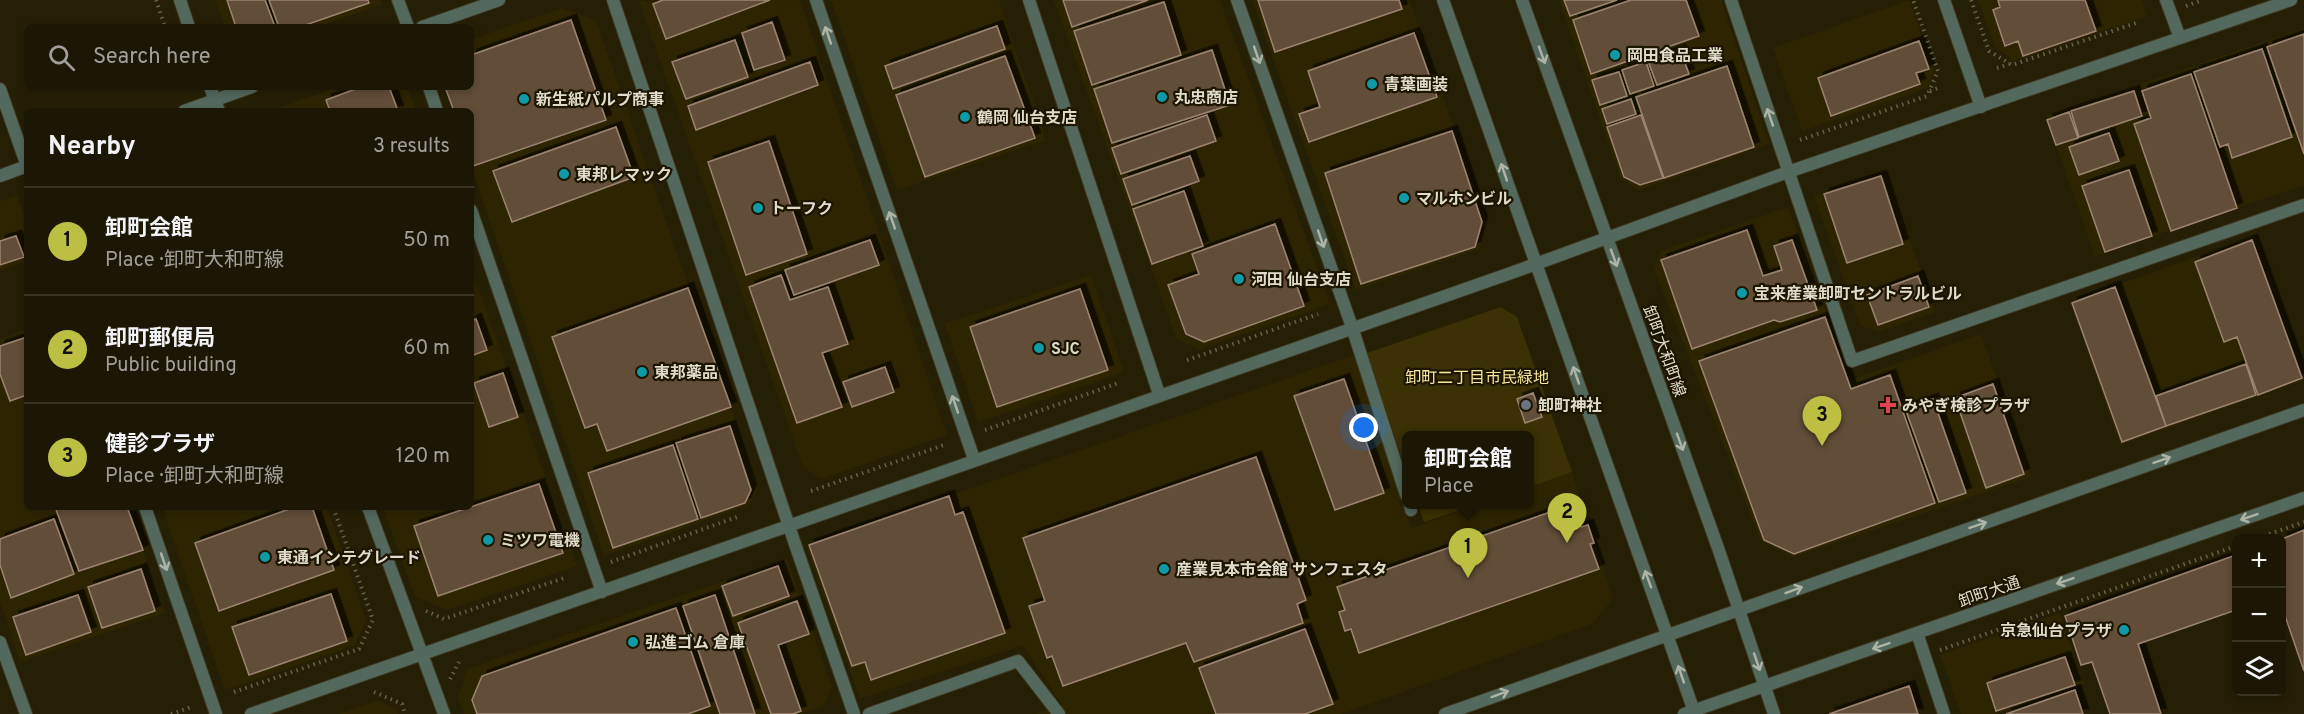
<!DOCTYPE html>
<meta charset="utf-8">
<style>
:root{--surface:#1c1704;--page:#25200e;--text:#f1f3f6;--muted:#a09f9a;--line:#3a3626;--accent:#bdbf43}
body{margin:0;font-family:Overpass,"Noto Sans JP",sans-serif;background:var(--page);color:var(--text)}
.controls{position:absolute;right:18px;bottom:18px;display:grid;overflow:hidden;border-radius:9px;box-shadow:0 3px 9px #0003}
.controls button{width:54px;height:54px;display:grid;place-items:center;padding:0;border:0;border-bottom:2px solid var(--line);background:var(--surface);color:var(--text);font:30px sans-serif}
.you{position:absolute;left:1364px;top:428px;width:21px;height:21px;margin:-15px;border:4px solid #fff;border-radius:50%;background:#1a73e8;box-shadow:0 0 0 9px #1a73e833}
.badge{display:grid;place-items:center;width:39px;height:39px;border-radius:50%;background:var(--accent);color:#111;font-size:20px;font-weight:700}
.pin{position:absolute;translate:-50% -50px;filter:drop-shadow(0 2px 3px #0008)}
.pin::after{content:'';position:absolute;top:32px;width:21px;height:18px;background:inherit;clip-path:polygon(0 0,100% 0,50% 100%)}
.popup{position:absolute;left:1402px;top:431px;width:132px;height:78px;box-sizing:border-box;display:grid;place-content:center;border-radius:9px;background:var(--surface);filter:drop-shadow(0 2px 4px #0005);font-size:20px;white-space:nowrap;color:var(--muted)}
.popup b{font-size:22px;color:var(--text)}
.popup::after{content:'';position:absolute;left:50%;top:100%;margin-left:-12px;border:12px solid transparent;border-top-color:var(--surface)}
.list{margin:0;padding:0;list-style:none}
h2{display:flex;justify-content:space-between;align-items:center;height:78px;margin:0;padding:0 24px;font-size:26px}
h2 small{font-size:20px;font-weight:400;color:var(--muted)}
.list li{display:grid;grid-template-columns:39px 1fr auto;gap:18px;align-items:center;box-sizing:border-box;height:108px;padding:0 24px;border-top:2px solid var(--line)}
.list b{display:block;font-size:22px;white-space:nowrap}
.list p{margin:0;font-size:20px;white-space:nowrap;color:var(--muted)}
.list em{font-size:20px;font-style:normal;color:var(--muted)}
.icon{flex:none;width:33px;height:33px;fill:none;stroke:currentColor;stroke-width:2;stroke-linecap:round;stroke-linejoin:round}
.map{position:relative;flex:none;width:2304px;height:714px;overflow:hidden}
.search{position:absolute;background:var(--surface);box-shadow:0 3px 9px #0003;left:24px;top:24px;width:450px;height:66px;display:flex;align-items:center;gap:15px;box-sizing:border-box;padding:0 21px;border-radius:9px;color:var(--muted);font-size:22px}
.panel{position:absolute;background:var(--surface);box-shadow:0 3px 9px #0003;left:24px;top:108px;width:450px;height:402px;border-radius:9px}
.map>svg:first-child{display:block}
.built{fill:#2d2502}
.green{fill:#3b3104}
.building{fill:#624d39;stroke:#9c8470;stroke-width:1.5;filter:url(#shadow)}
.lines{fill:none;stroke-linecap:round;stroke-linejoin:round}
.service-casing{stroke:#3f3921;stroke-width:14}
.minor-casing{stroke:#3f3921;stroke-width:14}
.tertiary-casing{stroke:#3f3921;stroke-width:14}
.path{stroke:#66614a;stroke-width:4;stroke-dasharray:1.5 4.5;stroke-linecap:butt}
.service{stroke:#54695e;stroke-width:12}
.minor{stroke:#54695e;stroke-width:12}
.tertiary{stroke:#54695e;stroke-width:12}
.oneway{stroke:#aeb4a6}
.culture-dot{fill:#0f9aa8;stroke:#1c1600;stroke-width:2}
.worship-dot{fill:#6b7280;stroke:#1c1600;stroke-width:2}
.health-dot{fill:#e0444e;stroke:#1c1600;stroke-width:2}
.labels{text-anchor:middle;stroke-width:4.5;stroke-linejoin:round;paint-order:stroke}
.poi-label{font-size:16px;font-weight:bold;fill:#dfdccc;stroke:#1c1600;text-anchor:start}
.street-label{font-size:16px;fill:#dfdccc;stroke:#1c1600}
.park-label{font-size:16px;fill:#f7e499;stroke:#1c1600}
</style>
<div class="map">
<svg width="2304" height="714" viewBox="0 0 2304 714">
<defs>
<filter id="shadow"><feDropShadow dx="5.5" dy="-5.5" stdDeviation="0" flood-color="#0009"/></filter>
</defs>
<rect width="100%" height="100%" fill="#251f05"/>
<!-- built -->
<path class="built" d="M215,0H381L382,4L318,27H225Z
M800,0L947,435L822,479L803,467L639,1Z
M831,0H999L1046,140L897,190Z
M1054,0H1220L1330,304L1200,349L1177,340Z
M1252,0H1409L1487,223L1479,249L1356,290Z
M1559,0H1721L1769,144L1640,190L1621,180Z
M1909,0L1934,72L1927,88L1802,131L1773,48Z
M1978,0H2142L2147,16L2014,61L1995,47Z
M562,8L596,20L759,489L748,505L604,556L471,166V111H452L444,87H471V40Z
M2304,28V185L2095,256L2046,116Z
M338,87H407L416,111H269Z
M1886,172L1935,312L1878,332L1860,325L1814,196Z
M17,195L27,223V261L0,270V201Z
M1788,207L1850,380L1981,334L2031,477L1793,557L1761,541L1654,268L1660,251Z
M2256,235L2304,373V380L2120,445L2070,302Z
M471,267L577,566L446,610L415,596L383,507H471Z
M1091,275L1124,372L978,422L945,324Z
M27,329V507H127L165,613L20,662L0,601V339Z
M1354,355L1411,528L1476,505L1530,504V487L1572,472L1613,599L1592,624L1341,714H1035L1062,705L1023,645L860,699L806,546Z
M162,507H327L366,620L355,645L225,690Z
M787,559L832,687L824,706L801,714H464L458,697L467,669Z
M2060,613L2084,684L1995,714H1961L1940,655Z
M378,700L397,710L398,714H338Z"/>
<!-- green -->
<path class="green" d="M1501,307L1517,317L1572,472L1530,487V436H1406V470L1367,353Z
M1418,505V504L1476,505L1424,522Z"/>
<!-- building -->
<path class="building" d="M227,0H265L275,27H236Z
M269,0H368L369,3L300,27H279Z
M663,0H770L666,39L653,4Z
M1063,0H1148L1072,27Z
M1258,0H1399L1402,9L1275,52Z
M1564,0H1617L1570,16Z
M1631,0H1686L1699,36L1591,74L1573,20Z
M1998,0H2085L2096,31L2023,56L2018,41L2005,46L1993,10L2000,7Z
M1164,2L1181,55L1092,85L1074,31Z
M571,20L606,120L473,166L471,161V111H454L445,87H471V55Z
M772,22L785,60L754,70L742,33Z
M997,26L1005,49L893,89L885,66Z
M1414,33L1437,97L1309,142L1299,114L1320,107L1308,71Z
M2304,34V154L2267,47Z
M735,40L748,77L686,99L672,62Z
M1919,41L1929,69L1916,73L1920,84L1831,116L1818,78Z
M2262,49L2292,137L2232,158L2228,144L2220,147L2194,72Z
M1212,50L1230,105L1112,143L1094,89Z
M1680,50L1689,74L1657,85L1648,61Z
M1005,56L1035,138L925,177L896,95Z
M810,62L818,85L696,130L688,106Z
M1646,62L1654,86L1630,94L1622,70Z
M1727,66L1754,147L1664,178L1636,97Z
M1619,72L1627,96L1600,105L1592,80Z
M2191,74L2237,208L2171,231L2134,124L2151,118L2142,91Z
M361,87H389L398,111H330L326,100Z
M2134,91L2142,116L2079,137L2071,111Z
M1631,99L1636,114L1607,124L1602,109Z
M2069,112L2078,138L2056,145L2047,120Z
M1207,115L1216,141L1121,174L1112,148Z
M1641,115L1663,178L1640,185L1624,177L1607,127Z
M616,127L634,177L512,222L493,171Z
M1452,131L1482,222L1475,247L1361,284L1325,173Z
M2109,133L2119,161L2079,175L2069,147Z
M769,141L807,254L746,275L708,162Z
M1190,156L1199,181L1132,205L1123,179Z
M2129,170L2152,236L2105,252L2082,186Z
M1881,176L1903,244L1847,263L1824,194Z
M1184,191L1203,246L1152,264L1133,209Z
M1275,224L1304,306L1204,342L1186,334L1168,285L1199,274L1192,254Z
M1747,230L1763,276L1782,270L1774,246L1792,240L1817,310L1780,322L1774,320L1692,349L1661,260Z
M16,236L24,257L0,265V241Z
M870,240L879,265L794,295L785,270Z
M2252,240L2302,378L2258,395L2237,337L2224,342L2195,262Z
M781,275L790,300L828,287L848,344L822,353L842,407L797,423L749,287Z
M1918,276L1929,307L1878,325L1867,295Z
M2115,287L2166,426L2122,442L2072,303Z
M688,288L731,407L607,451L597,424L585,428L552,337Z
M1080,289L1108,370L997,407L970,327Z
M1825,317L1851,389L1890,375L1935,503L1794,554L1764,540L1699,361Z
M476,319L487,350L471,356V321Z
M27,337V395L10,401L0,374V346Z
M2246,364L2256,395L2166,426L2156,396Z
M885,367L894,392L852,407L843,382Z
M503,373L518,417L489,427L474,383Z
M1344,379L1384,493L1335,510L1294,396Z
M1993,384L2024,474L1986,488L1955,398Z
M1533,393L1542,417L1525,423L1517,399Z
M1933,399L1966,493L1939,502L1905,408Z
M730,426L751,490L745,503L701,518L676,443Z
M673,445L698,519L613,548L588,473Z
M1256,457L1306,600L1297,604L1303,623L1194,662L1186,643L1063,686L1052,656L1047,658L1029,606L1045,601L1023,538Z
M539,484L563,553L438,596L414,526Z
M949,496L955,515L963,512L1005,633L871,680L865,662L852,666L809,545Z
M1573,504L1581,527L1588,525L1594,543L1590,544L1599,569L1359,653L1351,629L1345,631L1339,612L1345,610L1337,587Z
M55,507H127L143,550L79,571Z
M295,507H312L334,570L219,611L195,543Z
M54,519L74,574L11,598L0,565V539Z
M2304,530V671L2282,607V539Z
M2236,555V610L2138,644L2161,714H2110L2092,662L2081,665L2065,616Z
M778,566L789,596L733,616L722,586Z
M141,569L155,611L102,628L88,587Z
M331,594L347,641L249,675L232,627Z
M78,595L91,632L26,655L13,617Z
M715,595L755,714H720L683,606Z
M797,601L809,634L778,645L801,711L793,714H771L738,623Z
M676,608L710,706L688,714H477L472,700L482,676Z
M1305,629L1333,704L1305,714H1216L1199,668Z
M2065,657L2075,685L1996,711L1987,683Z
M1909,686L1918,714H1829Z
M2075,690L2083,714H2006Z"/>
<g class="lines">
<!-- service casing -->
<g class="service-casing">
<path id="service" d="M1352,327L1406,495
M1410,504L1411,510
M869,714L1018,661L1059,714"/>
</g>
<!-- minor casing -->
<g class="minor-casing">
<path id="minor" d="M180,0L189,27
M398,0L408,27
M613,0L795,544L854,714
M816,0L974,459
M1029,0L1159,394
M1237,0L1352,327
M1731,0L1852,361L2304,205
M1944,0L1981,107
M2166,0L2180,38
M210,87L219,111
M429,87L437,111
M0,89L27,166
M471,210L602,592
M145,507L216,714
M368,507L444,714
M1917,633L1944,714
M0,642L26,714"/>
</g>
<!-- tertiary casing -->
<g class="tertiary-casing">
<path id="tertiary" d="M1443,0L1695,714
M1522,0L1718,548L1774,714
M422,27L499,0
M184,111L252,87
M0,176L27,166
M251,714L1511,273L1788,172L2291,0
M1445,714L2304,410
M1684,714L2304,498"/>
</g>
<!-- path -->
<path class="path" d="M156,0L165,27
M1971,0L1989,51L2012,65L2139,22
M2186,6L2202,0
M1997,68L2009,64
M1930,91L1941,87
M1800,140L1927,96L1938,71L1913,0
M1187,360L1318,314
M985,430L1118,383
M811,491L944,445
M2258,538L2304,522
M611,562L740,516
M426,611L444,619L567,577
M1940,650L2236,546
M450,679L459,662
M234,692L359,649L373,620L333,507
M374,692L402,704L405,714
M171,714L191,707"/>
<!-- service -->
<use href="#service" class="service"/>
<!-- minor -->
<use href="#minor" class="minor"/>
<!-- tertiary -->
<use href="#tertiary" class="tertiary"/>
</g>
<!-- one-way arrows -->
<defs><path id="oneway-shaft" d="M-6 0H5M1.5-3L5.5 0L1.5 3" fill="none" stroke-width="1.6" stroke-linecap="round" stroke-linejoin="round" transform="scale(1.5)"/></defs>
<g class="oneway">
<use href="#oneway-shaft" transform="translate(828 35) rotate(-109)"/>
<use href="#oneway-shaft" transform="translate(1257 55) rotate(71)"/>
<use href="#oneway-shaft" transform="translate(1542 55) rotate(70)"/>
<use href="#oneway-shaft" transform="translate(1770 117) rotate(-109)"/>
<use href="#oneway-shaft" transform="translate(1504 172) rotate(-109)"/>
<use href="#oneway-shaft" transform="translate(892 220) rotate(-109)"/>
<use href="#oneway-shaft" transform="translate(1321 239) rotate(71)"/>
<use href="#oneway-shaft" transform="translate(1614 258) rotate(70)"/>
<use href="#oneway-shaft" transform="translate(1576 375) rotate(-109)"/>
<use href="#oneway-shaft" transform="translate(955 404) rotate(-109)"/>
<use href="#oneway-shaft" transform="translate(1680 442) rotate(70)"/>
<use href="#oneway-shaft" transform="translate(2162 460) rotate(-19)"/>
<use href="#oneway-shaft" transform="translate(2249 517) rotate(161)"/>
<use href="#oneway-shaft" transform="translate(1978 525) rotate(-19)"/>
<use href="#oneway-shaft" transform="translate(164 562) rotate(71)"/>
<use href="#oneway-shaft" transform="translate(1648 579) rotate(-110)"/>
<use href="#oneway-shaft" transform="translate(2065 581) rotate(161)"/>
<use href="#oneway-shaft" transform="translate(1794 590) rotate(-20)"/>
<use href="#oneway-shaft" transform="translate(1881 646) rotate(161)"/>
<use href="#oneway-shaft" transform="translate(1757 662) rotate(71)"/>
<use href="#oneway-shaft" transform="translate(1681 674) rotate(-109)"/>
<use href="#oneway-shaft" transform="translate(1500 694) rotate(-20)"/>
</g>
<!-- markers -->
<g class="culture-dot">
<circle cx="1615" cy="55" r="6"/>
<circle cx="1372" cy="84" r="6"/>
<circle cx="1162" cy="97" r="6"/>
<circle cx="524" cy="99" r="6"/>
<circle cx="965" cy="117" r="6"/>
<circle cx="564" cy="174" r="6"/>
<circle cx="1404" cy="198" r="6"/>
<circle cx="758" cy="208" r="6"/>
<circle cx="1239" cy="279" r="6"/>
<circle cx="1742" cy="293" r="6"/>
<circle cx="1039" cy="348" r="6"/>
<circle cx="642" cy="372" r="6"/>
<circle cx="488" cy="540" r="6"/>
<circle cx="265" cy="557" r="6"/>
<circle cx="1164" cy="569" r="6"/>
<circle cx="2124" cy="630" r="6"/>
<circle cx="633" cy="642" r="6"/>
</g>
<circle class="worship-dot" cx="1526" cy="405" r="6"/>
<path class="health-dot" d="M1885 396h6v6h6v6h-6v6h-6v-6h-6v-6h6z"/>
<g class="labels">
<!-- poi labels -->
<g class="poi-label">
<text x="1627" y="61">岡田食品工業</text>
<text x="1384" y="90">青葉画装</text>
<text x="1174" y="103">丸忠商店</text>
<text x="536" y="105">新生紙パルプ商事</text>
<text x="977" y="123">鶴岡 仙台支店</text>
<text x="576" y="180">東邦レマック</text>
<text x="1416" y="204">マルホンビル</text>
<text x="770" y="214">トーフク</text>
<text x="1251" y="285">河田 仙台支店</text>
<text x="1754" y="299">宝来産業卸町セントラルビル</text>
<text x="1051" y="354">SJC</text>
<text x="654" y="378">東邦薬品</text>
<text x="1538" y="411">卸町神社</text>
<text x="1902" y="411">みやぎ検診プラザ</text>
<text x="500" y="546">ミツワ電機</text>
<text x="277" y="563">東通インテグレード</text>
<text x="1176" y="575">産業見本市会館 サンフェスタ</text>
<text x="2112" y="636" text-anchor="end">京急仙台プラザ</text>
<text x="645" y="648">弘進ゴム 倉庫</text>
</g>
<!-- street labels -->
<g class="street-label">
<text transform="translate(1665 351) rotate(70)" y="6">卸町大和町線</text>
<text transform="translate(1989 591) rotate(-19)" y="6">卸町大通</text>
</g>
<!-- park labels -->
<g class="park-label">
<text x="1477" y="383">卸町二丁目市民緑地</text>
</g>
</g>
</svg>
<div class="controls">
<button>+</button>
<button>−</button>
<button><svg class="icon" aria-label="layers" viewBox="0 0 24 24"><path d="M12 4l9 5-9 5-9-5zM3 14l9 5 9-5"/></svg></button>
</div>
<div class="you"></div>
<div class="pin badge" style="left:1468px;top:578px">1</div>
<div class="popup"><b>卸町会館</b>Place</div>
<div class="pin badge" style="left:1567px;top:543px">2</div>
<div class="pin badge" style="left:1822px;top:446px">3</div>
<div class="search"><svg class="icon" aria-label="search" viewBox="0 0 24 24"><circle cx="10" cy="10" r="6"/><path d="M15 15l6 6"/></svg>Search here</div>
<section class="panel">
<h2>Nearby<small>3 results</small></h2>
<ul class="list">
<li><span class="badge">1</span><div><b>卸町会館</b><p>Place · 卸町大和町線</p></div><em>50 m</em></li>
<li><span class="badge">2</span><div><b>卸町郵便局</b><p>Public building</p></div><em>60 m</em></li>
<li><span class="badge">3</span><div><b>健診プラザ</b><p>Place · 卸町大和町線</p></div><em>120 m</em></li>
</ul>
</section>
</div>
